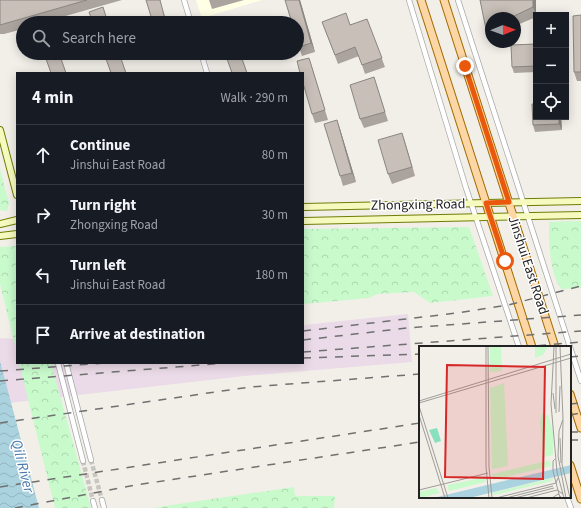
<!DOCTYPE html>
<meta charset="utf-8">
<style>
:root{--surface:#171b24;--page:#20242c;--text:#f1f3f6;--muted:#9ea1a6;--line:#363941}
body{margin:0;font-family:"Source Sans 3",sans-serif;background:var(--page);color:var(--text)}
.controls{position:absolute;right:12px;top:12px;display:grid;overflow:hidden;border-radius:0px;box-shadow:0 2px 10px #0003}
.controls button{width:36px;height:36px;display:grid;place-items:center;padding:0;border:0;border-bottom:1px solid var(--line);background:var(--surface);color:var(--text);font:20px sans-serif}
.compass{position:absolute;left:485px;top:12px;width:36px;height:36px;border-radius:50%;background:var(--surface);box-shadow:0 2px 10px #0003;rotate:89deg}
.stop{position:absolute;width:12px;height:12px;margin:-9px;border:3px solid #ea580c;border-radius:50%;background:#fff}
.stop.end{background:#ea580c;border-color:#fff;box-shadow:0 1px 4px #0008}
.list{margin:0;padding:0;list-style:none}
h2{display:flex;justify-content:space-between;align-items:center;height:52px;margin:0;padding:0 16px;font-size:17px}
h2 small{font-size:13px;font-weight:400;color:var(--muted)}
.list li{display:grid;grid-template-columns:26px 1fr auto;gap:12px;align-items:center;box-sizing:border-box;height:60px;padding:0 16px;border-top:1px solid var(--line)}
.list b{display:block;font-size:15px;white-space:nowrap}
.list p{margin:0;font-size:13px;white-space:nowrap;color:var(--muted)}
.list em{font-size:13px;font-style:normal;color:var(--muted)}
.icon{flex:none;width:22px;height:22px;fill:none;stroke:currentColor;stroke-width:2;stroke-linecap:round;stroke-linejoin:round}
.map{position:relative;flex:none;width:581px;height:508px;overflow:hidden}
.search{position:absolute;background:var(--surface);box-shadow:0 2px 10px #0003;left:16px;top:16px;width:288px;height:44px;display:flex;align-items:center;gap:10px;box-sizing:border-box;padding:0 14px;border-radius:22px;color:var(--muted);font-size:15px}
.panel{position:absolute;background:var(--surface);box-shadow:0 2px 10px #0003;left:16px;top:72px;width:288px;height:292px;border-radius:0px}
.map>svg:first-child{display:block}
.industrial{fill:#ebdbe8}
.education{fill:#ffffe5}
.park{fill:url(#park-crowns)}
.water{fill:url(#water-waves)}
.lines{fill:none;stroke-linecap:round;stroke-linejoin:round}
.street-tunnel{stroke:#c8c6c1;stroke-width:4.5;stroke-dasharray:4.5 2;stroke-linecap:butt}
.street-casing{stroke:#a9a9a9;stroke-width:6}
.secondary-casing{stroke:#707d05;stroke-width:8}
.primary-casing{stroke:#a06b00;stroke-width:9}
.street{stroke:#fff;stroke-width:4.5}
.secondary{stroke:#f7fabf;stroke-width:6}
.primary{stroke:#fcd6a4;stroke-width:7}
.rail{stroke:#707070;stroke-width:1.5;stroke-dasharray:8 8;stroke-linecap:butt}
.wall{fill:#aba49e}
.shaded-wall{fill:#8b8681}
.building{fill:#c7bfb8;stroke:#8b8681}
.route{stroke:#ea580c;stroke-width:5}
.labels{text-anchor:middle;stroke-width:3;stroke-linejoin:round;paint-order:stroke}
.street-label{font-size:14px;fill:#222;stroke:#fff}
.water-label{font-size:15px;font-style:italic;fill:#4a7aab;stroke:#fff}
.inset-road{fill:none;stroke:#9f9d99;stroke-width:1}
.view{fill:#d62828;fill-opacity:0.15;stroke:#d62828;stroke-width:2}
.inset-edge{fill:none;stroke:#222;stroke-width:2}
</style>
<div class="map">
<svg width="581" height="508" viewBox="0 0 581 508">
<defs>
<pattern id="park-crowns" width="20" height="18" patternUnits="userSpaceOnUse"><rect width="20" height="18" fill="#c8facc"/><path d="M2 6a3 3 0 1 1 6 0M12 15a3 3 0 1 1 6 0" fill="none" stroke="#acd6af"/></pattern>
<pattern id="water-waves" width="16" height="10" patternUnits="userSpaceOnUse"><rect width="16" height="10" fill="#aad3df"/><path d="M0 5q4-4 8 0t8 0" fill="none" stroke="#92b5bf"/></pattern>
</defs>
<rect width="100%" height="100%" fill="#f2efe9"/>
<!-- industrial -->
<path class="industrial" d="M408,314L412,362L244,376L0,404V338L17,339V363H303V325Z"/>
<!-- education -->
<path class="education" d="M196,0H262L202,18Z"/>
<!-- park -->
<path class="park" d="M0,169L9,203L7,211L0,210Z
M581,221V288L561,289C549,271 549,243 549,222Z
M469,227L493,296L430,303L414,292L377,294L369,298L303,304V229Z
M17,246V353L0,284V247Z
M19,363H51L91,508H55Z
M294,487L295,496H335L334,508H152Z"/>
<!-- water -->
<path class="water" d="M0,361L39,508H0Z"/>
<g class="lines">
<!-- street-tunnel -->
<path class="street-tunnel" d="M91,460L102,500
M83,461L93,501"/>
<!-- street casing -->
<g class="street-casing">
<path id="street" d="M184,0L191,23
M409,0L466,188L519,347
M458,0L581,381
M201,53L207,73
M58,363L83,461
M66,363L91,460
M567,497L571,508
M102,500L104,508
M93,501L95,508"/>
</g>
<!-- secondary casing -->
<g class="secondary-casing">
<path id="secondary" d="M0,130L17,195
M303,207L581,201
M303,221L581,215
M0,224L17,220
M0,236L17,234"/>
</g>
<!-- primary casing -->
<g class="primary-casing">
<path id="primary" d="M421,0L532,347
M444,0L555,347
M570,394L581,428
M570,465L581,499"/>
</g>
<!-- street -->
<use href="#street" class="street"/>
<!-- secondary -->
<use href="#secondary" class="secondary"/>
<!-- primary -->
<use href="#primary" class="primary"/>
<!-- rail -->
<path class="rail" d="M303,331L457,313L508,305L581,286
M303,340L407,328L581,315
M522,347L581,342
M303,352L581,331
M570,357L581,356
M303,358L420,354
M0,371L104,363
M0,381L226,363
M570,404L581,403
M570,415L581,413
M0,423L250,387L420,374
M570,432H581
M570,440H581
M0,487L420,423
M15,508L136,485L420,442"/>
</g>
<!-- wall -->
<path class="wall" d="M0,0H122L48,21V23H23V29L4,34H0Z
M209,0H244L212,9Z
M285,0H300L315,52L302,56L299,47Z
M480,0H536V17L515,26V18H491V38H490L486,29Z
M581,15V81H577L574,72Z
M367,19L385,67L365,74L359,56L338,64L322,22L350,25Z
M536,44V72L514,73L512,67Z
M162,53H176V54L163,57Z
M309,58L312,67L328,120L315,123L312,114Z
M374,77L388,121L364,128L360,119Z
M561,117L562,130L535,132L533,125Z
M337,120L340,129L356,182L343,186L340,176Z
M402,133L415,176L392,184L388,174Z"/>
<!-- shaded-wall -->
<path class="shaded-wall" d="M160,0V1L167,23H166Z
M299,0H300L315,52L311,43Z
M533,0H536V15L533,7Z
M559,117H561L562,130L559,124Z
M337,120L340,129L356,182L352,173Z
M402,133L405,142L415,176L412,167Z"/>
<!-- building -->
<path class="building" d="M0,0H87L0,25Z
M146,0H160L166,23H153Z
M285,0H299L311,43L299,47L297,40V23H292Z
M480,0H533V7L510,18H491V27L486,29Z
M103,7L108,23H93L89,12Z
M346,13L350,25L367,19L382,58L362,65L355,47L335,55L322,22Z
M581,15V72H574L573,16Z
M47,20L48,23H39Z
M536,44V66L512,67L511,45Z
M44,53H59L66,73H51Z
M104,53H119L126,73H111Z
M225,53H240L247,73H232Z
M309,58L325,110L312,114L303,83V73H300L297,61Z
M374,77L385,112L360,119L350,85Z
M532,104H536V117H559V124L533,125Z
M337,120L352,173L340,176L324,124Z
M402,133L412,167L388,174L378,140Z"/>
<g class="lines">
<!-- route -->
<path class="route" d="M465,66L509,202L486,203L505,261"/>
</g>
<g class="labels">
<!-- street labels -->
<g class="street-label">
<text transform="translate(418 204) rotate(-1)" y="5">Zhongxing Road</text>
<text transform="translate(529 265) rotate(72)" y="5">Jinshui East Road</text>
</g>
<!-- water labels -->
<g class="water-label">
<text transform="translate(23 466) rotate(76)" y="5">Qili River</text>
</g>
</g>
<!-- overview -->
<g transform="translate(419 346)">
<rect width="152" height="152" fill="#f2efe9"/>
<path d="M71,0H82L83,25L71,26ZM116,0H129L124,9L116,12ZM85,37L89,120L73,123L71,42ZM123,68L129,69L134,86V109L125,111L121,76ZM131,114L132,120L74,134L73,128ZM67,131L66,136L30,145L29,142V139ZM134,132L133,135L75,149L73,147ZM17,142L21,147L0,152V146Z" fill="#c8facc"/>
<path d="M18,82L22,95L16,97L10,84Z" fill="#88e0be"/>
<path d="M152,119V127L50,152H14Z" fill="#aad3df"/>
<path class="inset-road" d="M67,0V121L70,152M69,0L70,121L73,152M141,0L144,73L140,85L139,110L147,152M135,1L132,58L138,126L145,152M134,47L136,63M0,55L152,8M0,57L152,12M0,60L29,152M140,66L141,40M137,67V0M0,69L26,152M144,74L143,118L151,152M141,92L142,117M136,113L134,115V125L141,152M0,144L69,127M77,152L137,137L139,132M87,152L134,140M96,152L135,142M107,152L138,144L144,148M133,152L139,148L143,152"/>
<path class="view" d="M28,19L126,21L124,133L26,131Z"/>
<rect width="152" height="152" class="inset-edge"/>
</g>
</svg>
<div class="controls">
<button>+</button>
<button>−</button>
<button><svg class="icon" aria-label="locate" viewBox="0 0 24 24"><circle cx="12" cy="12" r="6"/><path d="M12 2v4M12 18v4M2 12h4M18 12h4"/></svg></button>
</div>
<svg class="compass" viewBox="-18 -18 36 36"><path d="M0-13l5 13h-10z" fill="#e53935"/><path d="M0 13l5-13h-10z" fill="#9ea1a6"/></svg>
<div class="stop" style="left:505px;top:261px"></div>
<div class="stop end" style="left:465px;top:66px"></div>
<div class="search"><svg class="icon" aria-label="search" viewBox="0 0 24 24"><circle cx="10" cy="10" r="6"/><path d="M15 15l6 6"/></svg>Search here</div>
<section class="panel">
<h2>4 min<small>Walk · 290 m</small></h2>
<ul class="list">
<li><svg class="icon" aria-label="ahead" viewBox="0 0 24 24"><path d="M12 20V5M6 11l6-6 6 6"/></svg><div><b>Continue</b><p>Jinshui East Road</p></div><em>80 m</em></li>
<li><svg class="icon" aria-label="right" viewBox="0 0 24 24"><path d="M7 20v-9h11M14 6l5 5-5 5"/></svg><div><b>Turn right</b><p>Zhongxing Road</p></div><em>30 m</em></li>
<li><svg class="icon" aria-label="left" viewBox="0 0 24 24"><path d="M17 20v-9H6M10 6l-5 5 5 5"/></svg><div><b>Turn left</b><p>Jinshui East Road</p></div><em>180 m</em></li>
<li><svg class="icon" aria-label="arrive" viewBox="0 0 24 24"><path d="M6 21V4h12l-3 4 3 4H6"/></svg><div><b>Arrive at destination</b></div></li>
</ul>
</section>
</div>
